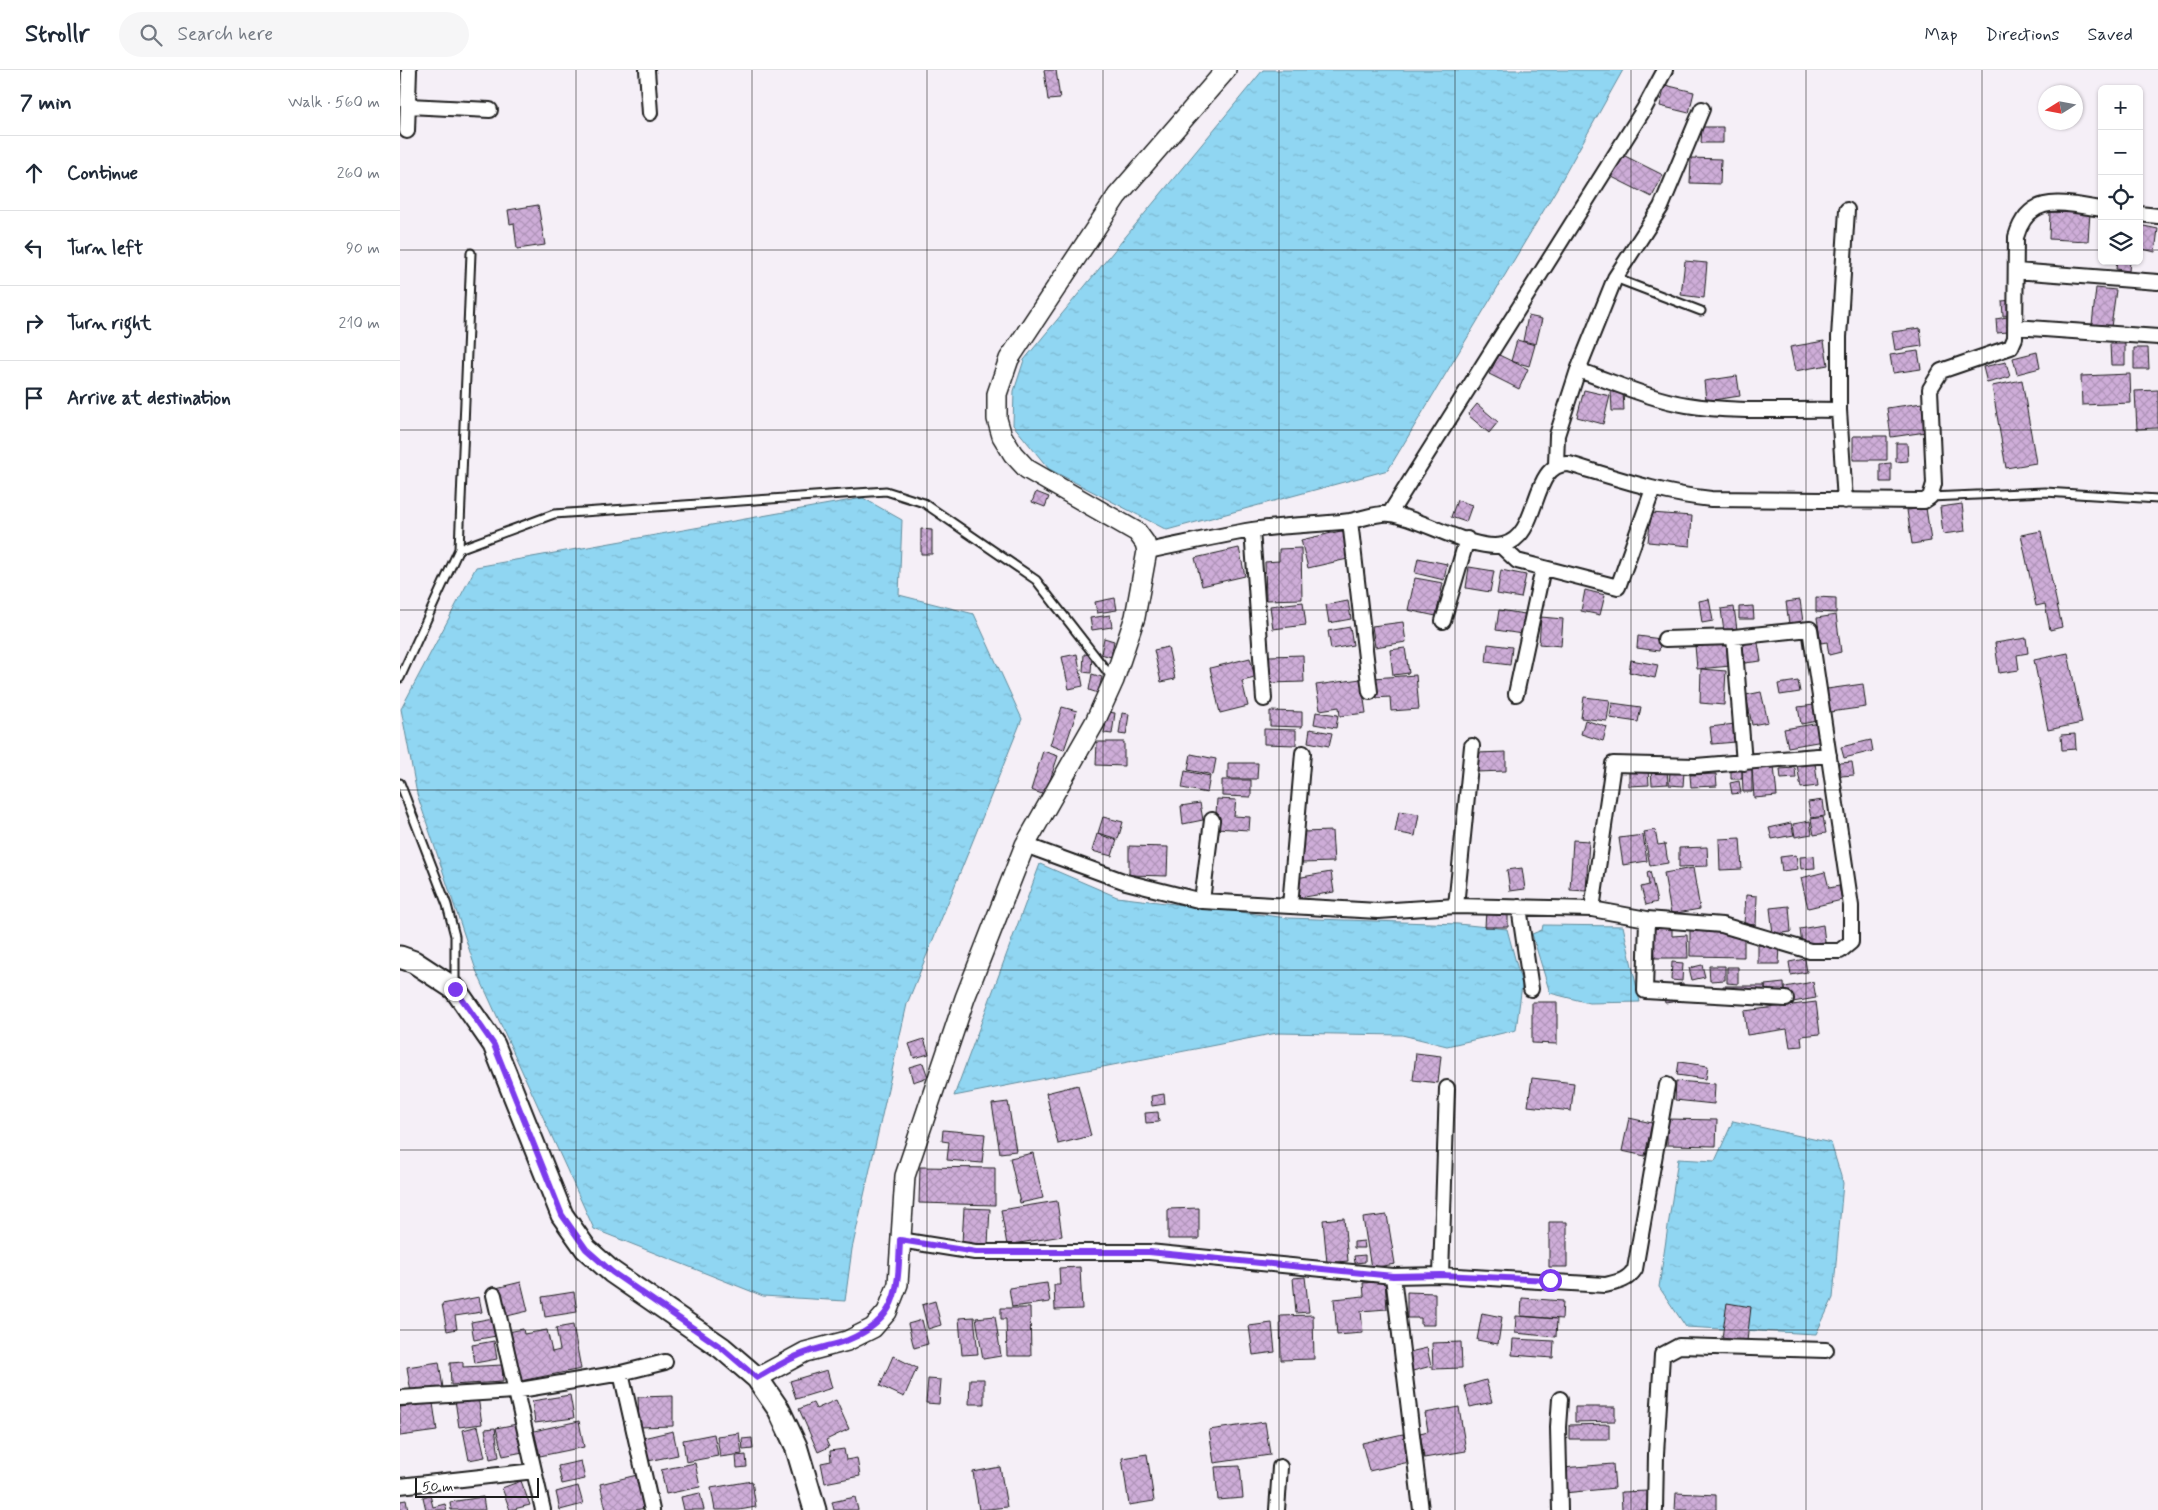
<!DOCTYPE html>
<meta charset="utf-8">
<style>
:root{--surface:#fff;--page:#f6f6f7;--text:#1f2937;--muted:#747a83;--line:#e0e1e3}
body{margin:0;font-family:Mynerve,sans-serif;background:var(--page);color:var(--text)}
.controls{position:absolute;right:15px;top:15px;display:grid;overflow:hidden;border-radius:8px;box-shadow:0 1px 4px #0004}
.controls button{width:45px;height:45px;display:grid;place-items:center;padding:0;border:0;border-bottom:1px solid var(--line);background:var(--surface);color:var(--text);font:25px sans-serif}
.compass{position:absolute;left:1638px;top:15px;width:45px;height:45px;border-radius:50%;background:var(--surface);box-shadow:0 1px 4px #0004;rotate:259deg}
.scale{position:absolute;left:15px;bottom:12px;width:124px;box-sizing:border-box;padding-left:5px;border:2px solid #1c1c1c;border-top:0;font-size:14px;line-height:18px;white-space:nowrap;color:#1c1c1c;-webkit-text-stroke:4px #fff;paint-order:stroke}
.stop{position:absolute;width:15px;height:15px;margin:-11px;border:4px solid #7c3aed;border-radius:50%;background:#fff}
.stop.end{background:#7c3aed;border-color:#fff;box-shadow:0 1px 5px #0008}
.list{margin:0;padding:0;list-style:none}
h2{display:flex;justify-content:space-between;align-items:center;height:65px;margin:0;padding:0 20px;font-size:21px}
h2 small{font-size:16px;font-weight:400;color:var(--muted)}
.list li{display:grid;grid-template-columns:32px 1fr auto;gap:15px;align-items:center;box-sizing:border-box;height:75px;padding:0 20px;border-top:1px solid var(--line)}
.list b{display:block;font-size:19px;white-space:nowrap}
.list em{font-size:16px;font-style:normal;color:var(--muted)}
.icon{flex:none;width:28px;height:28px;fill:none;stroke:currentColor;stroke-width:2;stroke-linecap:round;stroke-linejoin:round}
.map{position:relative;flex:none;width:1758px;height:1440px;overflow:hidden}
header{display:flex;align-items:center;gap:30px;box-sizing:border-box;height:70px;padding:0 25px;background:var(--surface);border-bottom:1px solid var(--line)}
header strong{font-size:24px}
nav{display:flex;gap:28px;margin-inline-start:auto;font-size:18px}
.search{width:350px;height:45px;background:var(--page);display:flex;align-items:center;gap:12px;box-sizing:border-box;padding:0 18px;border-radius:28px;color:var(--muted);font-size:19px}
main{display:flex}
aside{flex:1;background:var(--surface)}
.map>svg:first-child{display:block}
.water{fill:url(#water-ripples);stroke:#628c9c}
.building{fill:url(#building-cross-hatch);stroke:#1c1c1c}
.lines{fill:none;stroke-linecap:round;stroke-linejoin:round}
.lane-casing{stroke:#1c1c1c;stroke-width:11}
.street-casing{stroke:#1c1c1c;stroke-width:18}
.secondary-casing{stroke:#1c1c1c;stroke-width:22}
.primary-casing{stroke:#1c1c1c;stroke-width:25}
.lane{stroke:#fff;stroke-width:7}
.street{stroke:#fff;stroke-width:14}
.secondary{stroke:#fff;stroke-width:19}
.primary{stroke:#fff;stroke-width:21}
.route{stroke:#7c3aed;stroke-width:6}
.grid{fill:none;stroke:#1c1c1c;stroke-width:1;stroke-opacity:0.55}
</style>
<header>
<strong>Strollr</strong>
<div class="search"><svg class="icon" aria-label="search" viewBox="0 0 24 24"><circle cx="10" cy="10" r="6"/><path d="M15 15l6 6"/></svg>Search here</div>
<nav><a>Map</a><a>Directions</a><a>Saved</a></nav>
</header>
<main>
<aside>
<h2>7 min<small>Walk · 560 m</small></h2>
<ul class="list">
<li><svg class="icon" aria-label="ahead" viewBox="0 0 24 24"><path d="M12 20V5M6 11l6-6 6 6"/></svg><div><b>Continue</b></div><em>260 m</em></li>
<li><svg class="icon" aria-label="left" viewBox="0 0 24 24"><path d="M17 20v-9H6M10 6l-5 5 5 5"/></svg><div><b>Turn left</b></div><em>90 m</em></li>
<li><svg class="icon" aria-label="right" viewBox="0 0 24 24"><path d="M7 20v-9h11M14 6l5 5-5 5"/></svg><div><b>Turn right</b></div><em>210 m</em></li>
<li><svg class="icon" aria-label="arrive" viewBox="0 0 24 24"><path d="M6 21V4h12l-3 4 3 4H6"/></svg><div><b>Arrive at destination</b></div></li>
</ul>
</aside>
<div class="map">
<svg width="1758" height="1440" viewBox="0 0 1758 1440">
<defs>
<pattern id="water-ripples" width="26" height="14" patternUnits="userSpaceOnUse" patternTransform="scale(1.25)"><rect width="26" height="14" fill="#90d6f2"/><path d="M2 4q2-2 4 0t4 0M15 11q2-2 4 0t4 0" fill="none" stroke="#7cb7cf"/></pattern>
<pattern id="building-cross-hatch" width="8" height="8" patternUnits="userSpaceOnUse" patternTransform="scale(1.25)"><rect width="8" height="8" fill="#ceadd8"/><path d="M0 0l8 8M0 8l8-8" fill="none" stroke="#b094b9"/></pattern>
</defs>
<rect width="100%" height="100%" fill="#f5eff7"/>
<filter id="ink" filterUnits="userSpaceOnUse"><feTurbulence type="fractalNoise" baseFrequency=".02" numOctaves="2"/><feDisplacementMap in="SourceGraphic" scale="10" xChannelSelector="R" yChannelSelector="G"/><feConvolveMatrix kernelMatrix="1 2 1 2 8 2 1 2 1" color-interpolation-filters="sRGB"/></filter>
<g filter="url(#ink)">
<!-- water -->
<path class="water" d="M863,0H1223L1156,120L988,400L767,460L649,399L613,355L614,321L624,290Z
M463,428L502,450L499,525L574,544L622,649L507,934L452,1179L445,1231L363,1226L194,1159L76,900L17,724L1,639L76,497Z
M640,794L717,827L888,848L1058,854L1107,859L1122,915L1116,960L1047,976L1002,965L877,963L554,1026Z
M1143,855L1223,856L1240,932L1189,933L1150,923L1132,864L1142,860Z
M1333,1051L1431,1073L1443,1113L1433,1228L1416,1264L1286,1257L1259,1217L1278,1089L1315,1091Z"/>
<!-- building -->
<path class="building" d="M644,0H656L660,29L648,30Z
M1265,15L1294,22L1289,43L1260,36Z
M1302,57H1323V73H1301Z
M1221,84L1263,105L1252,127L1210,106Z
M1291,88L1321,89L1320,114L1290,113Z
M138,135L145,175L117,179L114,153L110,154L108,140Z
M1650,142L1690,143L1688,171L1649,169Z
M1739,155L1758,159L1755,182L1739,178Z
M1285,191L1307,193L1304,228L1281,225Z
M1717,191H1730L1729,201L1716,199Z
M1696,218L1716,220L1711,257L1692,255Z
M1613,230L1615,245L1603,246L1602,231Z
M1128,246L1142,249L1136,274L1123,271Z
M1607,247L1608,262L1597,263L1596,249Z
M1520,258L1522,276L1495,280L1492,262Z
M1117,270L1135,275L1129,296L1111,291Z
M1424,271L1428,295L1395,301L1390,277Z
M1710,274H1725V295H1711Z
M1734,278H1748L1749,299H1734Z
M1518,281L1521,299L1493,303L1490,285Z
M1637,282L1640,298L1617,304L1613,288Z
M1099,285L1128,299L1119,319L1089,304Z
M1606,292L1610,307L1587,313L1583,297Z
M1730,304L1731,333L1682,335L1681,306Z
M1337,306L1340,326L1306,331L1304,311Z
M1622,310L1636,393L1606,398L1592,316Z
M1184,320L1210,326L1203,354L1177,347Z
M1211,320H1223L1224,341H1212Z
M1758,320V358L1737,359L1735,321Z
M1522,333L1526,362L1491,367L1487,338Z
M1077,334L1098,352L1089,363L1068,345Z
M1453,366H1487V390H1453Z
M1496,373H1507L1508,391L1496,392Z
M1491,393V412H1480V394Z
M636,422L649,427L645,437L632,432Z
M1057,430L1072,435L1066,452L1051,447Z
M1562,434L1565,461L1543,464L1540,437Z
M1526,438L1531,471L1512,474L1507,440Z
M1251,443L1292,446L1290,476L1248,472Z
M521,459L532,460V484H521Z
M945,460L952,488L908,498L901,470Z
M1641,461L1662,557L1650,560L1645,534L1636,536L1621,465Z
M839,478L845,506L802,516L795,488Z
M901,478L902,529L866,530L865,492L879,491V479Z
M1018,488L1047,494L1044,510L1015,503Z
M1069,497L1094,501L1090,522L1066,518Z
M1101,500L1126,505L1121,528L1097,524Z
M1015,508L1043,513L1036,546L1008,540Z
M1185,520L1205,525L1200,545L1181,541Z
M1416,527L1436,528V543L1416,542Z
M715,528L717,540L697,543L695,532Z
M1309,529L1313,551L1302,553L1299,531Z
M1400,530L1403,552L1389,554L1386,532Z
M948,531L951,549L929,553L926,535Z
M903,532L906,555L873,559L870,536Z
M1353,536L1354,549H1339V537Z
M1334,537L1337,560L1324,562L1321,539Z
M1099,540L1125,544L1122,564L1096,560Z
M710,545L712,557L692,560L690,548Z
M1436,545L1441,582L1429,585L1427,572L1421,573L1417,548Z
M1141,547L1163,549L1161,576L1139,574Z
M1003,552L1006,572L975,577L972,556Z
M950,557L953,575L931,579L928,561Z
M1238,566L1261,569L1259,581L1237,578Z
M1357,567L1361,591L1345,593L1342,569Z
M704,568L714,571L711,587L701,584Z
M1626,568L1628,583L1617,585L1619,600L1599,603L1595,573Z
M1329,572L1331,596L1297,599L1295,575Z
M1088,574L1112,577L1110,595L1086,592Z
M768,577L775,609L761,612L754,580Z
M1005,578L1009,603L993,605L990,580Z
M1668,583L1682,653L1648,660L1634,590Z
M677,584L683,616L669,619L662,587Z
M684,584L692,585L691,603L683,602Z
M903,585L904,612L870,613L869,586Z
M850,588L855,608L842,611L848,636L820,643L810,598Z
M1231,590L1258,595L1255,608L1229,602Z
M1301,599L1326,601L1324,635L1300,633Z
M692,604L702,607L698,623L689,620Z
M1016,605L1019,639L991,641L990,627L975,628L973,608Z
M961,609L966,643L940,646L939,637L920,640L916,615Z
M1398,611L1400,622L1380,625L1378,614Z
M1463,614L1466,637L1430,642L1427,619Z
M1361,622L1368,652L1352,655L1346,625Z
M1184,627L1210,630L1207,651L1181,648Z
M1212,633L1241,637L1238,652L1210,648Z
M1414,635L1417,651L1401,654L1398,637Z
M662,637L677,641L664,680L650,675Z
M870,641L902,642V657L870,656Z
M708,642L715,643L712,664L704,663Z
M916,642L938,645L936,658L914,654Z
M722,643L729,644L726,665L719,664Z
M1185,650L1207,657L1203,671L1181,664Z
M1420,653L1423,671L1388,677L1384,659Z
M1335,654L1336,672L1312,674L1310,657Z
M864,659L896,660V675L864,674Z
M910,659L932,663L929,676L908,672Z
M1675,664L1676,679L1662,680L1661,665Z
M1471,670L1473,681L1444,688L1441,677Z
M697,672H724V696L696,695Z
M643,681L658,686L645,725L631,720Z
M1106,682V701L1076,702V683Z
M791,684L816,689L813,705L788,700Z
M1452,692L1454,705L1441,706L1440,693Z
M828,693H858L857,709H828Z
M1415,693L1418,716L1401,718L1397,695Z
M1331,696H1342V709H1331Z
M1374,696L1377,726L1354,728L1352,698Z
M1395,698L1396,708L1381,709L1380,699Z
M1248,699L1249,715L1229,716V700Z
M1267,699L1268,714L1252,715L1251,700Z
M1342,699H1352V722H1343Z
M785,701L810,706L807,723L782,718Z
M1270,702H1284L1283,716L1269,715Z
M1316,704L1317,716L1291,717L1290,705Z
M822,710H851V727L822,726Z
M1339,711L1341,723L1332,724L1330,713Z
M817,729L836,730L834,746L850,747L849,760L815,758Z
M1423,730L1425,746L1411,748L1408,732Z
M800,733L803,750L783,754L781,736Z
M999,741L1019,744L1015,766L995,762Z
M703,747L723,752L718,769L698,763Z
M1423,747L1426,763L1414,765L1411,749Z
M1410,751L1412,764L1395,767L1393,754Z
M1391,753L1394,765L1372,769L1369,758Z
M1255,760L1258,775L1265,774L1268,793L1250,796L1244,762Z
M932,761L934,792L902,793L901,762Z
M697,764L717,770L712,786L692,781Z
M1243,765L1247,791L1223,795L1219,768Z
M1340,768L1342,799L1320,800L1319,769Z
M1173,770L1189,771L1186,821L1170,820Z
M729,776L768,777L767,806L729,805Z
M1307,777L1308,796L1279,797V778Z
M1396,785L1398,799L1382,801L1380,787Z
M1414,786L1415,798L1401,799L1400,787Z
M1122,798L1125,819L1110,821L1107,800Z
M1293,798L1300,839L1271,844L1264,803Z
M1250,801L1257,832L1246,835L1241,817L1249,815L1247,802Z
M931,802L934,822L899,828L896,808Z
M1425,802L1429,818L1439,816L1442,830L1408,838L1401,808Z
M1346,825L1357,826L1356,855L1344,854Z
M1389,836L1391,862L1373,864L1370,838Z
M1086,840L1108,841V857H1085Z
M1272,853V866L1287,865L1288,888H1255L1254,854Z
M1423,855L1425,872L1402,875L1400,859Z
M1290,860L1344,863V887L1290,886Z
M1358,875L1380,876L1379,894H1358Z
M1405,889L1407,902L1391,905L1389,892Z
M1272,892L1283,893L1282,911L1271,910Z
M1302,895L1305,907L1292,910L1289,898Z
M1309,896H1325V910L1310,911Z
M1327,897H1338V914L1327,913Z
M1413,912L1416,928L1387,933L1385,917Z
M1283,913L1286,930L1265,933L1262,917Z
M1384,913L1385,933L1366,934L1365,915Z
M1323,916H1365V932L1323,931Z
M1132,932H1157V974L1132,973Z
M1416,932L1420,964L1401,966L1402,976L1390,977L1387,959L1347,965L1344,941Z
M524,969L529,984L514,988L509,974Z
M1016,983L1041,986L1038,1013L1013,1010Z
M1279,992L1308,996L1306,1009L1277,1005Z
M523,993L528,1007L513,1012L509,997Z
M1132,1008L1174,1013L1171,1041L1128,1036Z
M1276,1011L1315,1014L1314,1034L1275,1030Z
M678,1015L691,1066L658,1074L646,1023Z
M764,1024L765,1034L752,1036L751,1026Z
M608,1032L616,1081L600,1083L592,1034Z
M758,1042L759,1052L746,1053L745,1043Z
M1229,1048L1252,1053L1245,1086L1222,1081Z
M1267,1049L1317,1050L1316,1076L1267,1075Z
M543,1060L585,1064L582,1093L547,1090L549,1072L542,1071Z
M633,1083L643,1128L620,1133L610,1088Z
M520,1097L595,1098V1135L519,1133Z
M657,1131L662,1166L607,1175L601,1140Z
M564,1138L590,1139L588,1174L562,1173Z
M799,1138V1169H768V1139Z
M987,1145L995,1194L971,1198L963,1148Z
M944,1148L948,1191L927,1193L923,1150Z
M1149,1152H1167V1197H1149Z
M964,1171L965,1178H954V1172Z
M965,1185V1192L955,1193L954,1186Z
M680,1197L682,1239L655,1240L654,1215H660L659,1198Z
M905,1207L909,1242L896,1243L893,1208Z
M985,1211L987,1239L961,1241L963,1263L937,1265L934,1229L964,1226L963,1213Z
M121,1212L128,1241L103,1247L96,1218Z
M647,1213L650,1232L612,1237L609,1218Z
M174,1222L177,1242L145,1247L142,1227Z
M1007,1222L1035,1223V1255H1021V1248H1007Z
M79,1227L82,1242L55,1246L57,1259L47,1261L42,1234Z
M1122,1228L1163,1231L1162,1249L1121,1246Z
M535,1231L541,1255L528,1259L522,1235Z
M1327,1233L1351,1237L1347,1271L1322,1268Z
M601,1238H630L631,1286H607L606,1249H601Z
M1082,1243L1102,1247L1098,1274L1077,1270Z
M913,1245L914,1289L881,1290L880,1246Z
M595,1246L601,1286L583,1289L576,1248Z
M1116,1246L1157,1249L1156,1267L1115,1263Z
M574,1247L578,1284L562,1285L559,1248Z
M93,1248L96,1266L74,1270L71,1252Z
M522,1250L528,1274L514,1278L508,1254Z
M872,1253L875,1282L853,1285L849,1256Z
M173,1255L181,1299L115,1312L108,1262L123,1259L124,1264L147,1260L152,1282L160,1280L156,1258Z
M1113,1269L1154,1271L1153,1288L1112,1285Z
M94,1271L97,1289L75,1293L72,1275Z
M1061,1272L1062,1298L1033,1299L1032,1273Z
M1027,1278L1031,1296L1009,1302L1005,1283Z
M493,1286L517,1298L504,1327L480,1316Z
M39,1292L43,1318L11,1323L7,1297Z
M63,1292V1297L102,1295L103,1312L51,1315L50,1293Z
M427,1300L432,1318L396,1329L390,1311Z
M528,1309L541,1310L539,1334L526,1333Z
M570,1309H584V1334H569Z
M1086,1310L1092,1332L1070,1337L1065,1316Z
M170,1325L174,1348L135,1353L132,1331Z
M273,1326V1356L239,1357L238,1327Z
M78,1327L82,1354L59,1357L55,1330Z
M436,1330L449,1359L426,1370L429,1377L418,1382L399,1339L413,1333L416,1339Z
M33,1333L37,1361L0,1366V1337Z
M1059,1337L1066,1381L1024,1388L1020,1363L1028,1361L1025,1343Z
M1175,1337H1215V1351L1175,1352Z
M179,1351L184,1377L140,1386L134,1361Z
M865,1352L870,1385L814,1393L809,1360Z
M117,1354L123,1382L103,1386L96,1358Z
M1209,1354V1369H1169V1355Z
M78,1356L85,1387L69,1390L63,1360Z
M95,1358L99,1387L90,1389L85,1359Z
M273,1361L278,1385L248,1391L243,1368Z
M339,1363L342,1384L320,1387L317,1366Z
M314,1364L318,1386L286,1392L283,1370Z
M1003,1364L1009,1392L969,1401L962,1373Z
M352,1368L353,1379L343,1380L342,1369Z
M444,1379L446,1390L457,1388L460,1406L425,1413L421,1393L431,1391L430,1381Z
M747,1384L754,1431L729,1435L722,1388Z
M346,1385L347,1397L337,1398L336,1386Z
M181,1391L185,1409L162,1414L158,1396Z
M295,1393L300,1417L266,1424L261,1400Z
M1213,1394L1215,1418L1164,1423L1162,1398Z
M840,1396L843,1428L818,1430L815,1397Z
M600,1397L607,1437L579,1440L573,1402Z
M237,1405L245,1438L236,1440H206L200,1414Z
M121,1411L130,1435L110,1440L102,1418Z
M352,1411L356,1437L339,1440H315L311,1418Z
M178,1416L183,1434L160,1440L156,1422Z
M1248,1421L1249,1440H1222L1221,1422Z
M300,1423L304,1440H284L281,1427Z
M1276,1423L1316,1425V1440H1275Z
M30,1425L33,1437L45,1434L47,1440H26L23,1427Z
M83,1427L85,1440H51L50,1432Z
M455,1427L458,1440H434L432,1432Z
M6,1430L8,1440H0V1431Z"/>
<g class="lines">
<!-- lane casing -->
<g class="lane-casing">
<path id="lane" d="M1215,208L1301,241
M1530,427L1645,422L1758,429
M59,479L154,444L486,421L524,433L636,510L713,609
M0,608L59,479L71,183
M0,713L47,835L55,866V916"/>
</g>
<!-- street casing -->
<g class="street-casing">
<path id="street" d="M247,0L250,43
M8,36L90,40
M7,61L9,0
M1739,144L1758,146
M1616,201L1758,212
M1615,257L1758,267
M1178,300C1213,312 1250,329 1287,335C1336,343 1389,339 1439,340
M1156,395L1157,365L1178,300L1215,208L1261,137L1302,39
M1445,431L1439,340V267L1447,140
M990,443L1244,39L1265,0
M950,451L970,622
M852,460L864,629
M1101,476L1117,491L1218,517L1253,419
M747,481C782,474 817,466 852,460C884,455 917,455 950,451C962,449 978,442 991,444C1021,448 1074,482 1103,475C1142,466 1129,392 1169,394C1216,408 1262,424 1311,429L1524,431L1530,427L1534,414L1530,319L1541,301L1611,277L1615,268L1616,167C1629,121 1665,134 1702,139
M1043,551L1067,469
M1334,567L1344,693
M1116,624L1143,498
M625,775L726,812L802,831L978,841L1056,836L1192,839L1213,694L1296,696L1429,685
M802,831L812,750
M890,836L903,683
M1056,836L1072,676
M1119,837L1131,919
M1192,839L1247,849L1322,855L1410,881H1440L1451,872V836L1410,559L1334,567L1265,569
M1247,849L1245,921L1386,929
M500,1170L575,1182H749L993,1206L1041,1205L1205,1215C1218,1212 1227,1211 1235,1199L1267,1015
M1041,1205L1047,1018
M993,1206L1021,1440
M94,1225L143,1440
M221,1303L252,1440
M0,1328L114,1321L221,1303L265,1292
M0,1416L134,1401
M877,1440L880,1397
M1160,1440L1158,1357L1160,1329
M1255,1440L1256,1384L1262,1285L1279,1276L1426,1280"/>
</g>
<!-- secondary casing -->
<g class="secondary-casing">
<path id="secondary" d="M357,1308L405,1282L447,1271L473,1258L487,1242L498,1214L505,1106L565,928L625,775L695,652L714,610L735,547L747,481L745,473L737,462L627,399L613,384L602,366L597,349V324L609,289L717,126L826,0"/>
</g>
<!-- primary casing -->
<g class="primary-casing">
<path id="primary" d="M0,887L14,892L55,919L94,975L162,1145L186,1179L212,1202L322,1278L357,1308L379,1340L396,1376L415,1440"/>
</g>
<!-- lane -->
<use href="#lane" class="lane"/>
<!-- street -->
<use href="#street" class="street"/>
<!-- secondary -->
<use href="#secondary" class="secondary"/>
<!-- primary -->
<use href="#primary" class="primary"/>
</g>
</g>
<g class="lines" filter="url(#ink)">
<!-- route -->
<path class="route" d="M55,919L94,975L162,1145L186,1179L212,1202L322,1278L357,1308C373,1299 390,1287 408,1282C421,1277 435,1275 448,1270C499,1249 498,1219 500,1170L576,1182H749L993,1206L1041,1205L1150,1210"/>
</g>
<!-- grid -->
<path class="grid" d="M176,0V1440M352,0V1440M527,0V1440M703,0V1440M879,0V1440M1055,0V1440M1231,0V1440M1406,0V1440M1582,0V1440M0,180H1702M1739,180H1758M0,360H1758M0,540H1758M0,720H1758M0,900H1758M0,1080H1758M0,1260H1758"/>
</svg>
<div class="controls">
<button>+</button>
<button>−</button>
<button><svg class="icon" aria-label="locate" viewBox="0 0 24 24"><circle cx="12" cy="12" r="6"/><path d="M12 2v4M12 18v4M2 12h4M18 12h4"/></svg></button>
<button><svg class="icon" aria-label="layers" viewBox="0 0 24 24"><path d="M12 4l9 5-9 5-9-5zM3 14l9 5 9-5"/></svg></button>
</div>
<svg class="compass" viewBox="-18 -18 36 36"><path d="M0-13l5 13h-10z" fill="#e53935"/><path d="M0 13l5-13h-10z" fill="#747a83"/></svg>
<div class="scale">50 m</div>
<div class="stop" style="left:1150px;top:1210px"></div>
<div class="stop end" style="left:55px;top:919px"></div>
</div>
</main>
